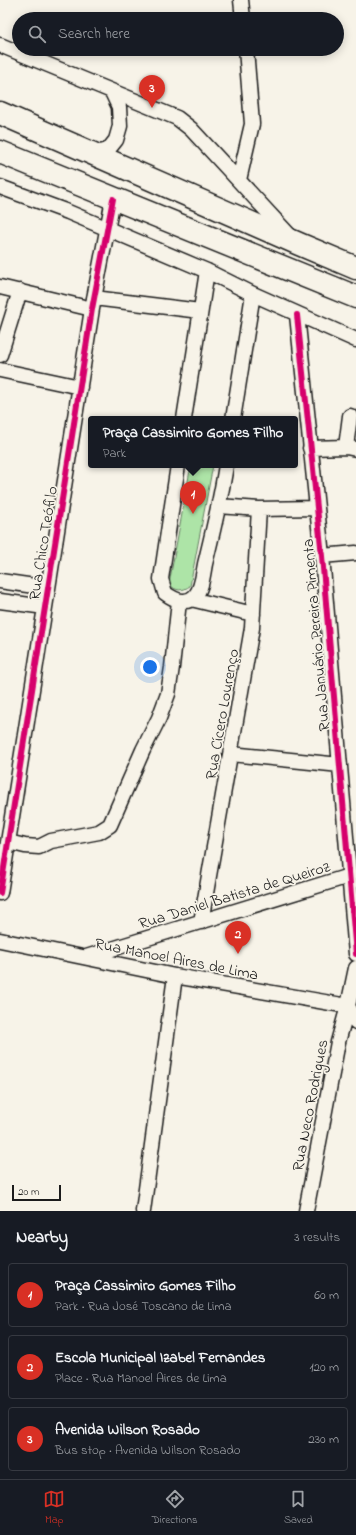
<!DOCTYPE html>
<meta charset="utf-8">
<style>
:root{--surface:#171b24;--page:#242831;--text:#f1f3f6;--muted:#9ea1a6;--line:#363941;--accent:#d93025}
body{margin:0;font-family:"Indie Flower",sans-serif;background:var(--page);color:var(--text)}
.scale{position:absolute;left:12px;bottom:10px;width:49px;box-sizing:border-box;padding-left:4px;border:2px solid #1c1c1c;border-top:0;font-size:11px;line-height:14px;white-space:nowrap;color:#1c1c1c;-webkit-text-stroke:3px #f7f3e8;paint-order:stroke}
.you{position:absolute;left:150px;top:667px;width:14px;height:14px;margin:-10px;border:3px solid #fff;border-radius:50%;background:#1a73e8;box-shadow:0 0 0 6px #1a73e833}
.badge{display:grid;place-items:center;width:26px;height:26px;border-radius:50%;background:var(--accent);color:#fff;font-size:13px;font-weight:700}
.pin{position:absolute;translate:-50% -33px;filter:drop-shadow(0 1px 2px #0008)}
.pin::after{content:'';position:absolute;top:21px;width:14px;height:12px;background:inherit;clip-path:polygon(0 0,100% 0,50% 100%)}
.popup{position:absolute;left:88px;top:416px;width:210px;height:52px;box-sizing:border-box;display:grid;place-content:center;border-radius:4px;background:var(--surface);filter:drop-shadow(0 1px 3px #0005);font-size:13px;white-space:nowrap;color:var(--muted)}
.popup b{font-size:15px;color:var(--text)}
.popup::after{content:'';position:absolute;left:50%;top:100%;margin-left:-8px;border:8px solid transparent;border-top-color:var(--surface)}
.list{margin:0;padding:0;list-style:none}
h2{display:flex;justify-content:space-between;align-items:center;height:52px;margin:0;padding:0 16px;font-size:17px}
h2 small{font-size:13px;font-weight:400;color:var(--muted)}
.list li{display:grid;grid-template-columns:26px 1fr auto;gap:12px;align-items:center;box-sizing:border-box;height:64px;margin:0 8px 8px;padding:0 8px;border:1px solid var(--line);border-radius:4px}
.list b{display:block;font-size:15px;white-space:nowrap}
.list p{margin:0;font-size:13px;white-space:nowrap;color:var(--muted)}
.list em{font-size:13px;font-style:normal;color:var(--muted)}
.icon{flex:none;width:22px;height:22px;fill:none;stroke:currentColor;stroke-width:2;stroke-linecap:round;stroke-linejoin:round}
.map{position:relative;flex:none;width:356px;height:1211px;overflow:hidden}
.search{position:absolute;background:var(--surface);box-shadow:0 2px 10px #0003;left:12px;right:12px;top:12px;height:44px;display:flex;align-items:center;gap:10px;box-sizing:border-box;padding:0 14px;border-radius:22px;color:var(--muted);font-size:15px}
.sheet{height:268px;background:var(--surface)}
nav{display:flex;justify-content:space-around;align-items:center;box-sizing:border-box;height:56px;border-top:1px solid var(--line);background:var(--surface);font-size:11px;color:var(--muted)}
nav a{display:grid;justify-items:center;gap:2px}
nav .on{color:var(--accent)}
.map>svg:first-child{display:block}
.green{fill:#ade4a7;stroke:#648062}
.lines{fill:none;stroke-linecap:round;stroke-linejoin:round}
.minor-casing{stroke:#1c1c1c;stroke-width:17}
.trunk-casing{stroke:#1c1c1c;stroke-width:25}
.minor{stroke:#f7f3e8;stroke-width:14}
.trunk{stroke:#f7f3e8;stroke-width:22}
.cycleway-casing{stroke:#f7f3e8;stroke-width:8}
.cycleway{stroke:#d6006c;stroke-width:6}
.labels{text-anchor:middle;stroke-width:3.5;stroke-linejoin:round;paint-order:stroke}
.street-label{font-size:16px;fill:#1c1c1c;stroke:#f7f3e8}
</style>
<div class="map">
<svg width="356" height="1211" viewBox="0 0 356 1211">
<rect width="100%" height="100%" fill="#f7f3e8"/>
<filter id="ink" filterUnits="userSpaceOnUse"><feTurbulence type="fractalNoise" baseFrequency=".025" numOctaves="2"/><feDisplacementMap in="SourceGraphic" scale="8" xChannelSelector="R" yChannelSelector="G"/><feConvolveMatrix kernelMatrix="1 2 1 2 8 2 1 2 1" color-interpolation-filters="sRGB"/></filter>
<g filter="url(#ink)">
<!-- green -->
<path class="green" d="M191,465H213L190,586C183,591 176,592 169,584Z"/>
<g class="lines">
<!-- minor casing -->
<g class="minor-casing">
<path id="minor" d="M241,0L243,19
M0,45L177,118L191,129L291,237
M93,154L108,150L116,140L120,126L119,107L112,92
M239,180L252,124L246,49
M0,187L68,212L207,271L253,294L356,340
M0,287L92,309
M94,298L200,311
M297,315L322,556L356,954
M0,355L20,291
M0,370L80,387
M184,419L207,271
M233,419L253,294
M346,447L350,416
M310,448L346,447L356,449
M178,465L161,579L165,593C173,599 186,606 195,596C202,589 203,574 205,564C213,531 221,499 226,465
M219,506L259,509L316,508
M322,556L356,553
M0,581L48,588
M191,599L253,614
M0,601L45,607
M231,754L340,765
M8,842L25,846L39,847L51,841L99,832L110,825L143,750L159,718L168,694L172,667L179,601
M0,893L92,309L113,199
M201,922L252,628L259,509
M0,940L175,976L348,1006
M86,957L349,876
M348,1006L356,1022
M143,1211L175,976
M306,1211L338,1042L348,1006L356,968"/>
</g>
<!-- trunk casing -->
<g class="trunk-casing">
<path id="trunk" d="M0,113L299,244L356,268
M0,152L356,297"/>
</g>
<!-- minor -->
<use href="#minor" class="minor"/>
<!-- trunk -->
<use href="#trunk" class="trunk"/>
<!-- cycleway casing -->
<g class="cycleway-casing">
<path id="cycleway" d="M297,315L322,556L356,954
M0,893L92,309L113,199"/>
</g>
<!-- cycleway -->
<use href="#cycleway" class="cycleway"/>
</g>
</g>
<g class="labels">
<!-- street labels -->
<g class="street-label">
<text transform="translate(42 543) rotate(-81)" y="6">Rua Chico Teófilo</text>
<text transform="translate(315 635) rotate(-95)" y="6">Rua Januário Pereira Pimenta</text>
<text transform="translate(221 714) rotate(-80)" y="6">Rua Cícero Lourenço</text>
<text transform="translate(234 894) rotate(-17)" y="6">Rua Daniel Batista de Queiroz</text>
<text transform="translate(177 958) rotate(11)" y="6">Rua Manoel Aires de Lima</text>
<text transform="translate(309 1105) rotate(-79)" y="6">Rua Neco Rodrigues</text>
</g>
</g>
</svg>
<div class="scale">20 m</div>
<div class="you"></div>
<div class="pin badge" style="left:193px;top:514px">1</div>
<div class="popup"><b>Praça Cassimiro Gomes Filho</b>Park</div>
<div class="pin badge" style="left:238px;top:954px">2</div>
<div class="pin badge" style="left:152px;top:108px">3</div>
<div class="search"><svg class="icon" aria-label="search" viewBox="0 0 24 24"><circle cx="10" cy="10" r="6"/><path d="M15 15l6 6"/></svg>Search here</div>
</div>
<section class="sheet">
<h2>Nearby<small>3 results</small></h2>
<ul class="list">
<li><span class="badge">1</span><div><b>Praça Cassimiro Gomes Filho</b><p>Park · Rua José Toscano de Lima</p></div><em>60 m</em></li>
<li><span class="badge">2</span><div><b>Escola Municipal Izabel Fernandes</b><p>Place · Rua Manoel Aires de Lima</p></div><em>120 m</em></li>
<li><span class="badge">3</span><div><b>Avenida Wilson Rosado</b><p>Bus stop · Avenida Wilson Rosado</p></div><em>230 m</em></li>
</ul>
</section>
<nav>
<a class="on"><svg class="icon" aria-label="map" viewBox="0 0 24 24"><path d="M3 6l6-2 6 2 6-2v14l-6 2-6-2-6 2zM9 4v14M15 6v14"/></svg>Map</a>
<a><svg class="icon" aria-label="directions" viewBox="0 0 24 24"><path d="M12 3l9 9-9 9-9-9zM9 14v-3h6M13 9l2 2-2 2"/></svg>Directions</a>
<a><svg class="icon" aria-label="saved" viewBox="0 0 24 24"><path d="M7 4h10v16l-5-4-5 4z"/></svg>Saved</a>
</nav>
